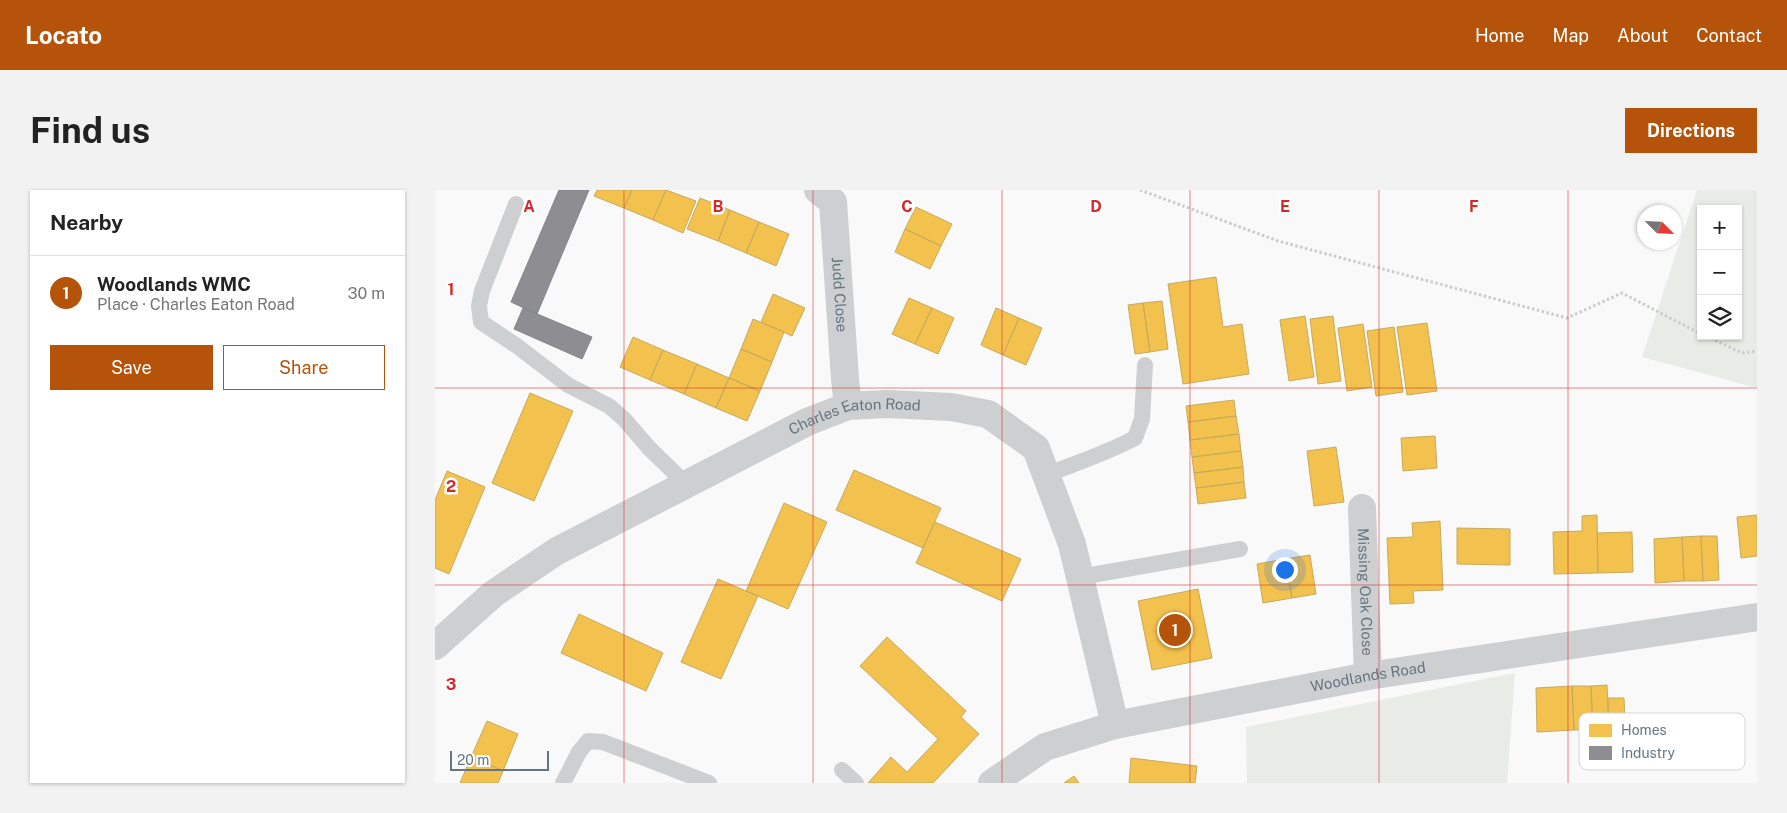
<!DOCTYPE html>
<meta charset="utf-8">
<style>
:root{--surface:#fff;--page:#f2f2f2;--text:#222;--muted:#767676;--line:#e0e0e0;--accent:#b45309}
body{margin:0;font-family:"Public Sans",sans-serif;background:var(--page);color:var(--text)}
.controls{position:absolute;right:15px;top:15px;display:grid;overflow:hidden;border-radius:0px;box-shadow:0 1px 4px #0004}
.controls button{width:45px;height:45px;display:grid;place-items:center;padding:0;border:0;border-bottom:1px solid var(--line);background:var(--surface);color:var(--text);font:25px sans-serif}
.compass{position:absolute;left:1202px;top:15px;width:45px;height:45px;border-radius:50%;background:var(--surface);box-shadow:0 1px 4px #0004;rotate:114deg}
.scale{position:absolute;left:15px;bottom:12px;width:99px;box-sizing:border-box;padding-left:5px;border:2px solid #657683;border-top:0;font-size:14px;line-height:18px;white-space:nowrap;color:#657683;-webkit-text-stroke:4px #fff;paint-order:stroke}
.you{position:absolute;left:849px;top:379px;width:18px;height:18px;margin:-12px;border:4px solid #fff;border-radius:50%;background:#1a73e8;box-shadow:0 0 0 8px #1a73e833}
.badge{display:grid;place-items:center;width:32px;height:32px;border-radius:50%;background:var(--accent);color:#fff;font-size:16px;font-weight:700}
.pin{position:absolute;translate:-50% -50%;border:2px solid #fff;box-shadow:0 1px 5px #0006}
.list{margin:0;padding:0;list-style:none}
h2{display:flex;justify-content:space-between;align-items:center;height:65px;margin:0;padding:0 20px;font-size:21px}
h2 small{font-size:16px;font-weight:400;color:var(--muted)}
.list li{display:grid;grid-template-columns:32px 1fr auto;gap:15px;align-items:center;box-sizing:border-box;height:75px;padding:0 20px;border-top:1px solid var(--line)}
.list b{display:block;font-size:19px;white-space:nowrap}
.list p{margin:0;font-size:16px;white-space:nowrap;color:var(--muted)}
.list em{font-size:16px;font-style:normal;color:var(--muted)}
.actions{display:flex;gap:10px;padding:15px 20px}
.actions a{flex:1;padding:11px 0;border:1px solid var(--accent);border-radius:0px;text-align:center;font-size:18px;color:var(--accent)}
.actions .main{background:var(--accent);color:#fff}
.icon{flex:none;width:28px;height:28px;fill:none;stroke:currentColor;stroke-width:2;stroke-linecap:round;stroke-linejoin:round}
.map{position:relative;flex:none;width:1322px;height:593px;overflow:hidden;border-radius:0px}
header{display:flex;align-items:center;gap:30px;box-sizing:border-box;height:70px;padding:0 25px;background:var(--accent);color:#fff}
header strong{font-size:24px}
nav{display:flex;gap:28px;margin-inline-start:auto;font-size:18px}
.intro{display:flex;align-items:center;justify-content:space-between;box-sizing:border-box;height:120px;padding:0 30px}
h1{margin:0;font-size:35px}
.button{padding:12px 22px;border-radius:0px;background:var(--accent);color:#fff;font-size:18px;font-weight:700}
main{display:flex;gap:30px;padding:0 30px}
aside{flex:1;background:var(--surface);border-radius:0px;box-shadow:0 1px 4px #0004}
.map>svg:first-child{display:block}
.green{fill:#e8ebe6;fill-rule:evenodd}
.homes{fill:#f2c14e;stroke:#c8aa5e}
.industry{fill:#8d8d92;stroke:#81868e}
.lines{fill:none;stroke-linecap:round;stroke-linejoin:round}
.path{stroke:#cbcccd;stroke-width:3;stroke-dasharray:2.5 2.5;stroke-linecap:butt}
.service{stroke:#cecfd0;stroke-width:16}
.minor{stroke:#cecfd0;stroke-width:28}
.grid{fill:none;stroke:#d62828;stroke-width:1;stroke-opacity:0.55}
.labels{text-anchor:middle;stroke-width:5;stroke-linejoin:round;paint-order:stroke}
.street-label{font-size:15px;fill:#657683;stroke:#fff}
.key{fill:#fff;stroke:#d1d6da;stroke-width:1}
.key-label{font-size:14px;fill:#657683}
.grid-label{font-size:16px;text-anchor:middle;font-weight:bold;fill:#d62828;stroke:#fff;stroke-width:5;stroke-linejoin:round;paint-order:stroke}
</style>
<header>
<strong>Locato</strong>
<nav><a>Home</a><a>Map</a><a>About</a><a>Contact</a></nav>
</header>
<div class="intro"><h1>Find us</h1><a class="button">Directions</a></div>
<main>
<aside>
<h2>Nearby<small></small></h2>
<ul class="list">
<li><span class="badge">1</span><div><b>Woodlands WMC</b><p>Place · Charles Eaton Road</p></div><em>30 m</em></li>
</ul>
<div class="actions"><a class="main">Save</a><a>Share</a></div>
</aside>
<div class="map">
<svg width="1322" height="593" viewBox="0 0 1322 593">
<rect width="100%" height="100%" fill="#f9f9f9"/>
<!-- green -->
<path class="green" d="M1262,0H1322V198L1207,167ZM1266,19H1303V146H1266Z
M1080,483L1072,593H812L811,537Z"/>
<!-- homes -->
<path class="homes" d="M162,0H197L189,18L159,6Z
M197,0H231L218,30L189,18Z
M231,0L261,11L248,43L218,30Z
M265,8L295,20L283,51L252,39Z
M481,17L517,34L506,56L470,39Z
M295,20L324,32L311,63L283,51Z
M324,32L354,44L341,76L311,63Z
M470,39L506,56L495,79L460,62Z
M781,87L788,137L807,134L814,184L748,194L733,94Z
M338,104L370,118L357,146L326,132Z
M474,108L497,118L480,154L457,144Z
M727,111L733,159L715,162L708,113Z
M708,113L715,162L700,164L693,115Z
M497,118L519,128L503,164L480,154Z
M561,118L584,128L568,165L546,155Z
M870,126L879,187L854,191L845,130Z
M898,126L906,191L883,194L875,129Z
M584,128L607,138L591,175L568,165Z
M318,129L349,142L337,172L306,159Z
M992,133L1002,201L972,205L962,137Z
M928,134L937,197L912,201L903,138Z
M959,137L968,202L941,206L932,141Z
M198,147L228,160L215,190L185,177Z
M306,159L337,172L325,201L294,188Z
M228,160L262,174L249,204L215,190Z
M262,174L294,188L281,218L249,204Z
M294,188L325,201L312,231L281,218Z
M95,203L138,221L99,311L57,293Z
M799,210L801,226L753,232L751,216Z
M801,226L804,244L755,250L753,232Z
M804,244L806,261L757,267L755,250Z
M1000,246L1002,278L968,281L966,248Z
M901,257L909,312L879,316L872,261Z
M806,261L808,277L759,283L757,267Z
M808,277L809,292L761,298L759,283Z
M419,280L506,318L488,358L401,320Z
M12,281L50,297L14,384L0,378V310Z
M809,292L811,308L763,314L761,298Z
M349,313L392,332L353,419L311,401Z
M1162,325L1163,383L1119,384L1118,342L1147,341V326Z
M1322,325V366L1306,368L1302,327Z
M1005,331L1008,400L978,401L979,413L955,414L952,348L978,347L977,333Z
M500,332L586,369L567,411L481,373Z
M1022,338L1075,339V375L1022,374Z
M1197,342L1198,382L1163,383L1162,343Z
M1266,346L1268,391H1249L1247,347Z
M1266,346H1282L1284,390L1268,391Z
M1247,347L1249,391L1220,393L1219,349Z
M875,365L881,404L857,408L850,369Z
M850,369L857,408L828,413L822,374Z
M283,389L323,406L286,489L246,472Z
M763,399L777,468L717,480L703,411Z
M144,424L228,463L211,501L126,463Z
M452,447L531,521L526,527L544,544L498,593H433L456,567L472,582L503,549L425,476Z
M1172,495L1174,539L1158,540L1156,496Z
M1137,496L1139,540L1102,542L1101,498Z
M1137,496H1156L1158,540H1139Z
M1173,508H1189L1191,552L1174,553Z
M52,531L83,544L68,581L36,567Z
M36,567L68,581L63,593H25Z
M696,568L762,576L760,593H694Z
M639,586L644,593H629Z"/>
<!-- industry -->
<path class="industry" d="M124,0H154L102,124L76,112Z
M88,118L157,147L147,169L79,139Z"/>
<g class="lines">
<!-- path -->
<path class="path" d="M705,0L843,51L1132,128L1187,103L1266,144
M1271,146L1307,163L1322,161"/>
<!-- service -->
<path class="service" d="M81,14L47,101L44,116L46,132L82,156L133,195L174,216L189,229L214,258L252,295
M611,285C641,273 672,263 700,248L707,229L710,175
M645,387L805,359
M407,580L421,593
M128,593L144,562L153,551L168,552L274,593"/>
<!-- minor -->
<g class="minor">
<path id="s1" d="M383,0L398,12L410,189L413,216"/>
<path id="s2" d="M927,318L933,486"/>
<path id="s3" d="M0,456L58,404L122,361L372,232L413,216L452,214L516,217L553,224L601,258L637,354L680,535"/>
<path id="s4" d="M557,593L610,557L680,535L933,486L1322,427"/>
</g>
</g>
<!-- grid -->
<path class="grid" d="M189,0V593M378,0V593M567,0V593M755,0V593M944,0V593M1133,0V593M0,198H1322M0,395H1322"/>
<g class="labels">
<!-- street labels -->
<g class="street-label">
<text dy="5" stroke="none"><textPath href="#s1" startOffset="112">Judd Close</textPath></text>
<text dy="5" stroke="none"><textPath href="#s3" startOffset="485">Charles Eaton Road</textPath></text>
<text dy="5" stroke="none"><textPath href="#s2" startOffset="84">Missing Oak Close</textPath></text>
<text dy="5" stroke="none"><textPath href="#s4" startOffset="395">Woodlands Road</textPath></text>
</g>
</g>
<!-- legend -->
<rect x="1144" y="523" width="166" height="57" rx="8" class="key"/>
<rect x="1154" y="534" width="23" height="13" fill="#f2c14e"/>
<rect x="1154" y="556" width="23" height="14" fill="#8d8d92"/>
<g class="key-label">
<text x="1186" y="545">Homes</text>
<text x="1186" y="568">Industry</text>
</g>
<g class="grid-label">
<text x="94" y="22">A</text>
<text x="283" y="22">B</text>
<text x="472" y="22">C</text>
<text x="661" y="22">D</text>
<text x="850" y="22">E</text>
<text x="1039" y="22">F</text>
<text x="16" y="105">1</text>
<text x="16" y="302">2</text>
<text x="16" y="500">3</text>
</g>
</svg>
<div class="controls">
<button>+</button>
<button>−</button>
<button><svg class="icon" aria-label="layers" viewBox="0 0 24 24"><path d="M12 4l9 5-9 5-9-5zM3 14l9 5 9-5"/></svg></button>
</div>
<svg class="compass" viewBox="-18 -18 36 36"><path d="M0-13l5 13h-10z" fill="#e53935"/><path d="M0 13l5-13h-10z" fill="#767676"/></svg>
<div class="scale">20 m</div>
<div class="you"></div>
<div class="pin badge" style="left:740px;top:440px">1</div>
</div>
</main>
